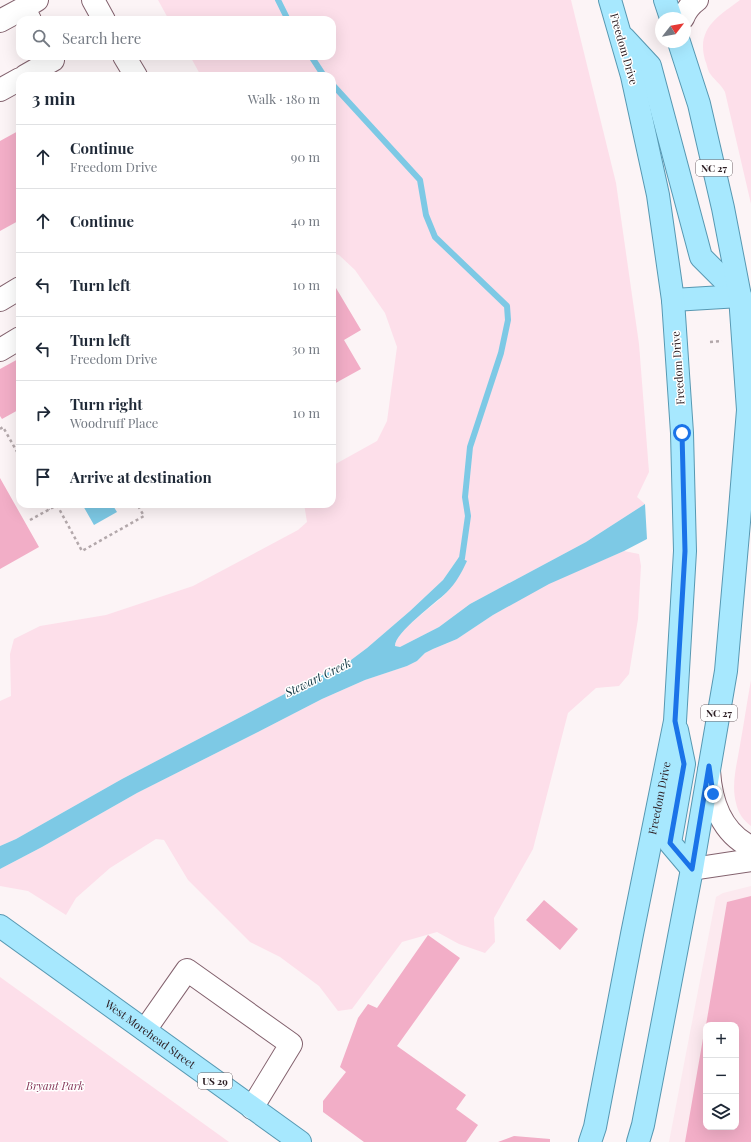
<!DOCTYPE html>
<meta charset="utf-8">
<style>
:root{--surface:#fff;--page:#f6f6f7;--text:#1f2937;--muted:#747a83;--line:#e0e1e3}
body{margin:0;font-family:"Playfair Display",serif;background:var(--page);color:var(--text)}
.controls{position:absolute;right:12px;bottom:12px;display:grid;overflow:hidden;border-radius:8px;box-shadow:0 4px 16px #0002}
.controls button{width:36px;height:36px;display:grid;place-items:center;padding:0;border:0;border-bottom:1px solid var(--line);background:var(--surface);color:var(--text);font:20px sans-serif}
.compass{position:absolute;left:655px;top:12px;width:36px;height:36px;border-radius:50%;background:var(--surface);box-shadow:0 4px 16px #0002;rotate:59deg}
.stop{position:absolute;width:12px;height:12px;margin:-9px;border:3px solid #1a73e8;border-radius:50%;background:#fff}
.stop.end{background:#1a73e8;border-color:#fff;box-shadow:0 1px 4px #0008}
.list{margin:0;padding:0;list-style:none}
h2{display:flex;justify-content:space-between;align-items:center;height:52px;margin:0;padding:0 16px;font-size:17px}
h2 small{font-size:13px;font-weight:400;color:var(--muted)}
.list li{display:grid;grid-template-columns:26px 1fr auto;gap:12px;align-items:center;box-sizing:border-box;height:64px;padding:0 16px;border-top:1px solid var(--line)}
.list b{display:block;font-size:15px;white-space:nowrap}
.list p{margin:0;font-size:13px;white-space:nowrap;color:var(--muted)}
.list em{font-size:13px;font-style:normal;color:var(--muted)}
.icon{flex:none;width:22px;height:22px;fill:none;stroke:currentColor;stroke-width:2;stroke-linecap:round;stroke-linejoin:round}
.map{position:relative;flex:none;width:751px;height:1142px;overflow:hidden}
.search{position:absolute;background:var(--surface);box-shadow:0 4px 16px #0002;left:16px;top:16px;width:320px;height:44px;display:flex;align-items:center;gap:10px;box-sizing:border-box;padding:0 14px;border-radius:12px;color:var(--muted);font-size:15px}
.panel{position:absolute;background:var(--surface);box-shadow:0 4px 16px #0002;left:16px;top:72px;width:320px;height:436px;border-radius:12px}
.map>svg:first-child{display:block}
.built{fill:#fce9ef;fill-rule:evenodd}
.green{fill:#fddfea}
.water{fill:#7dc9e5}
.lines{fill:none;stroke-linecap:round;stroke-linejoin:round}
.stream{stroke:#7dc9e5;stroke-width:6}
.building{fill:#f2aec7}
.minor-casing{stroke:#83626e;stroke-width:24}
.major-casing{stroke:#5798b2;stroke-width:24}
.path{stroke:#b3a8ab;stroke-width:2.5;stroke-dasharray:3 3;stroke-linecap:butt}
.minor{stroke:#fff;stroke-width:22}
.major{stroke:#a7e8fe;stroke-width:22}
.route{stroke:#1a73e8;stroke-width:5}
.labels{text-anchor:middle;stroke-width:3;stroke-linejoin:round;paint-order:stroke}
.shield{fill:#fff;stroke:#6d6366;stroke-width:1}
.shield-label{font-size:10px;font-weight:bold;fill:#2e2025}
.street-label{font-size:11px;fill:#2e2025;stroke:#fff}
.park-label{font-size:11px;font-style:italic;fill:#853658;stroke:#fff}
.water-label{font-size:12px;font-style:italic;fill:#103440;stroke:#fff}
</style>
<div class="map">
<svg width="751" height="1142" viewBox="0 0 751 1142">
<rect width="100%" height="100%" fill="#fcf4f6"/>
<!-- built -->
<path class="built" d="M751,886V1142H669L716,897L723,893ZM706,1025H736V1127H706Z"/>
<!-- green -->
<path class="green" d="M158,0H571L616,183L639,344L649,472L637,497L645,504L586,542L470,604L439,627L400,647L395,646C396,630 436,605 447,592C451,587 457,564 459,557L443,580L410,611L367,648L343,666L315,678L122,779L16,839L0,846V701L11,696L10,654L14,639L40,626L106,615L193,586L298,530L307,522L304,504H332V466L377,441L387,421L397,347L385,313L355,270L339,255L332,253V76H201L190,56H332V20H169Z
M740,0H751V204L725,92C721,84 713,79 709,72C707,68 707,64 705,60C696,28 719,16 740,0Z
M624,551L639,554L641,566L638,619L629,674L619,686L596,688L568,713L533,849L494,918L495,942L485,953L459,944L437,932L402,942L352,1009L338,1011L319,986L280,957L250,942L188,880L164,840L156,839L110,868L76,898L66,915L28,891L0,886V869L42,847L137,793L258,732L322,699L365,680L407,666L417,661L425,653L433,649L457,639L493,615L549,583Z
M751,680V826C743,820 738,813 736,803C731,784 737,764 740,745C744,723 747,702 751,680Z
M0,977L229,1142H0Z"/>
<!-- water -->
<path class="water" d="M82,504H112L117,512L94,525Z
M645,504L647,539L624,551L549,584L493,615L457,639L433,649L425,653L417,661L407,666L365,680L322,699L258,732L137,793L42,847L0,869V846L16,839L122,779L315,678L343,666L367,648L410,611L443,580L459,557L467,561C462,572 456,583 447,592C436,603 395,632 395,646L400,647L439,627L470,604L586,542Z"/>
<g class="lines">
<!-- stream -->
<path class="stream" d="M278,0L288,20
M311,56L324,76
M332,84L420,180L426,215L435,237L507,306L508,320L501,353L470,447L465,497L468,516L462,558L459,565"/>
</g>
<!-- building -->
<path class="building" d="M20,130V220L0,231V141Z
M336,288L361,330L344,340L361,369L332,385V290Z
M20,358V409L2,419L0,416V369Z
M0,478L39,547L0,569Z
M751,896V1142H685L705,1027L706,1127H736V1025H706L727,902Z
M544,900L578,929L560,950L526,920Z
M428,935L460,958L397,1046L466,1095L456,1109L478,1125L466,1142H364L323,1112V1101L346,1072L340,1067L358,1018L368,1004L377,1008Z
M514,1136L550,1139V1142H498Z"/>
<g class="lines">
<!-- minor casing -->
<g class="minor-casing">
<path id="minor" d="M93,0L104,20
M683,18C686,10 690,5 697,0
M30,20L24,8L37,0
M0,21L24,8
M124,56L136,76
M25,76L53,60
M0,90L20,79
M0,300L20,288
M0,350L20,338
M709,771C711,802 722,833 751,847
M692,869L751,860
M145,1030L187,970L291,1044L252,1108"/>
</g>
<!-- major casing -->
<g class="major-casing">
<g id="major">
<path d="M665,0L671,18"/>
<path d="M624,38L650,66L701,257L740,296"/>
<path d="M673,300L740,296"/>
<path d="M677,730L684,764L670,843L692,869"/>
<path id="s1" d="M0,926L300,1142"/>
<path id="s2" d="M590,1142L595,1127L632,934L675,721L685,551L682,433L673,300L658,195L632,76L610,0"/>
<path d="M638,1142L643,1125L692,869L726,671L739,522L748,410L740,296L723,208L699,104L679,42"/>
</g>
</g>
<!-- path -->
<path class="path" d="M710,342L722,341
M0,429L3,427L20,457
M46,504L49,510
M57,505L82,551L144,516L137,504
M30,520L59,504"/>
<!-- minor -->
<use href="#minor" class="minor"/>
<!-- major -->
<use href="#major" class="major"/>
</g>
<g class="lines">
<!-- route -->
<path class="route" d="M682,433L685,551L675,721L684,764L670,843L692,869L709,766L713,794"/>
</g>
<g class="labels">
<!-- shield labels -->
<g class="shield">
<rect x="696" y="160" width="36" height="16" rx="3"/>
<rect x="701" y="705" width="36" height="16" rx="3"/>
<rect x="198" y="1073" width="34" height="16" rx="3"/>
</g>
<g class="shield-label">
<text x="714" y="172">NC 27</text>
<text x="719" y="717">NC 27</text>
<text x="215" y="1085">US 29</text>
</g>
<!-- street labels -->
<g class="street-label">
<text transform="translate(624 49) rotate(74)" y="4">Freedom Drive</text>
<text transform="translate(678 368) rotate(-94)" y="4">Freedom Drive</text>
<text dy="4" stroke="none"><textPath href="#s2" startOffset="351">Freedom Drive</textPath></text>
<text dy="4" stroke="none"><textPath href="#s1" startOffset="185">West Morehead Street</textPath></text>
</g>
<!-- park labels -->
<g class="park-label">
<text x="55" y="1090">Bryant Park</text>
</g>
<!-- water labels -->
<g class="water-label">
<text transform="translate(318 678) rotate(-26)" y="4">Stewart Creek</text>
</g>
</g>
</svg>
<div class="controls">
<button>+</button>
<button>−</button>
<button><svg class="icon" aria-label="layers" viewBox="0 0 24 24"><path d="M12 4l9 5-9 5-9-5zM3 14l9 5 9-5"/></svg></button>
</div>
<svg class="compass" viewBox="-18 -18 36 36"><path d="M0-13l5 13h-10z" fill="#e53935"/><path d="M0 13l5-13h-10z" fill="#747a83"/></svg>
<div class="stop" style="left:682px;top:433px"></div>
<div class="stop end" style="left:713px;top:794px"></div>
<div class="search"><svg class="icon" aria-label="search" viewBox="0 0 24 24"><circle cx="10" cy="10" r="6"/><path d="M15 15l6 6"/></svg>Search here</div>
<section class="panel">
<h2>3 min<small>Walk · 180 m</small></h2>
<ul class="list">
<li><svg class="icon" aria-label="ahead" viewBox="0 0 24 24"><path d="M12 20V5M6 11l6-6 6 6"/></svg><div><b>Continue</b><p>Freedom Drive</p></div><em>90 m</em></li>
<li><svg class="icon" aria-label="ahead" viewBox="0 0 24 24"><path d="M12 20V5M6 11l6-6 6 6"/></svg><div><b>Continue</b></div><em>40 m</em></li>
<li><svg class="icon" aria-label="left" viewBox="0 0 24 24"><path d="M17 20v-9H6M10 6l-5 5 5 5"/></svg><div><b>Turn left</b></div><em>10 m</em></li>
<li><svg class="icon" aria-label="left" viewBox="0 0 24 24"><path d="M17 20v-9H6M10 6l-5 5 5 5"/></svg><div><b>Turn left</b><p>Freedom Drive</p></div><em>30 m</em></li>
<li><svg class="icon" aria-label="right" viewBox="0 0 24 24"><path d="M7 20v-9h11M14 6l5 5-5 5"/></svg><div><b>Turn right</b><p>Woodruff Place</p></div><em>10 m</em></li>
<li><svg class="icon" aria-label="arrive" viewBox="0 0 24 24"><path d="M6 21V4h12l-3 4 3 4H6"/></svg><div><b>Arrive at destination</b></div></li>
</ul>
</section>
</div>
